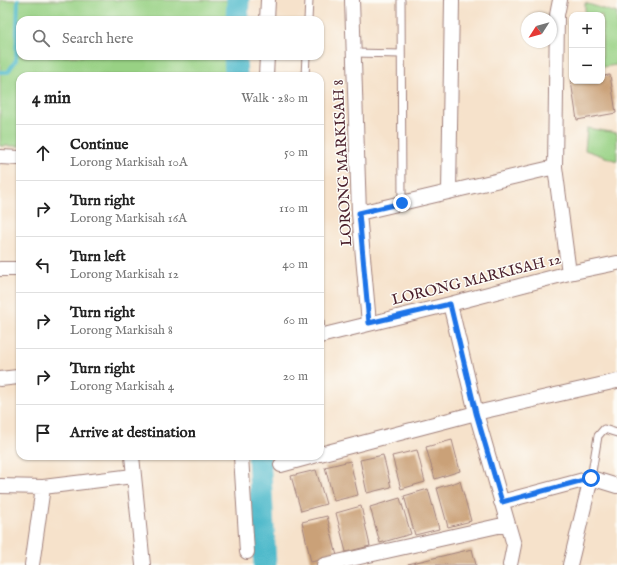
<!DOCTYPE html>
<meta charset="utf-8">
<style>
:root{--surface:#fff;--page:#f6f6f6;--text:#222;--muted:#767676;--line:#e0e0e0}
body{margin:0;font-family:"IM FELL English",serif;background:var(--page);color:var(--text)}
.controls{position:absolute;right:12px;top:12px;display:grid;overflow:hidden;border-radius:8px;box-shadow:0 1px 3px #0004}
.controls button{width:36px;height:36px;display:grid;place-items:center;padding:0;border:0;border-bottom:1px solid var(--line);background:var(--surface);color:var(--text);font:20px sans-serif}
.compass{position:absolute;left:521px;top:12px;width:36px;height:36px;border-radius:50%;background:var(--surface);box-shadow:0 1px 3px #0004;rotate:234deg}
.stop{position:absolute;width:12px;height:12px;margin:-9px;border:3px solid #1a73e8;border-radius:50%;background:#fff}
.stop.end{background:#1a73e8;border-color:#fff;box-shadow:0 1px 4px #0008}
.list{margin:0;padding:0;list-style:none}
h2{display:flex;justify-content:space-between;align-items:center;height:52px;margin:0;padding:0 16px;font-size:17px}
h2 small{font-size:13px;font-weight:400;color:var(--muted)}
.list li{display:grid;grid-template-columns:26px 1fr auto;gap:12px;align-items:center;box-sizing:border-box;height:56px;padding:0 16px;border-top:1px solid var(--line)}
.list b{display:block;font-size:15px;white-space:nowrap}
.list p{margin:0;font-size:13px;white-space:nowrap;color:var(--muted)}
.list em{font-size:13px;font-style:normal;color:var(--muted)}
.icon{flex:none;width:22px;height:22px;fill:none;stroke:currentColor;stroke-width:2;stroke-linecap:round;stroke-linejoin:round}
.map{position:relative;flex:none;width:617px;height:565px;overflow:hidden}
.search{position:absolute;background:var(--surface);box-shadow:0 1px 3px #0004;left:16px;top:16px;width:308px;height:44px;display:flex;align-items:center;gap:10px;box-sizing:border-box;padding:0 14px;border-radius:12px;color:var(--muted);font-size:15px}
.panel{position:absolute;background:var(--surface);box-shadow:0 1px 3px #0004;left:16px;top:72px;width:308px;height:388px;border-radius:12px}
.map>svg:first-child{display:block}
.green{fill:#98d184;stroke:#717858}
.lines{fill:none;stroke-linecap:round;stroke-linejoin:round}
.stream{stroke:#4fbacb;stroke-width:4}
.river{stroke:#4fbacb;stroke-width:23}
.building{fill:#caa178}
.service-casing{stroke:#a0807b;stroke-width:9}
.minor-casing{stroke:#a0807b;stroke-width:16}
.service{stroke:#fff;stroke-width:7}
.minor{stroke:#fff;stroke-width:14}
.route{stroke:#1a73e8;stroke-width:5}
.labels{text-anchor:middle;stroke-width:3;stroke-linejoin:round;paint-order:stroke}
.street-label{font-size:15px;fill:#4a1f2b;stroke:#fdfcf7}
</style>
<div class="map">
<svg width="617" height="565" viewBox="0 0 617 565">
<rect width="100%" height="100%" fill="#fdfcf7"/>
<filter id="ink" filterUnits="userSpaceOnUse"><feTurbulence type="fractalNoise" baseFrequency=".025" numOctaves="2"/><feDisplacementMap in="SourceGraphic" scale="8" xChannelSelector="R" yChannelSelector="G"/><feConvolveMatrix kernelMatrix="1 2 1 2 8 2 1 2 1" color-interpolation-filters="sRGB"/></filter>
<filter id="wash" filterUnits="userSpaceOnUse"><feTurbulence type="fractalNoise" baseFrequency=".012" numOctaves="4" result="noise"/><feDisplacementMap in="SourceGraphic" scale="16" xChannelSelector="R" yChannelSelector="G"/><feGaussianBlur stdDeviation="0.9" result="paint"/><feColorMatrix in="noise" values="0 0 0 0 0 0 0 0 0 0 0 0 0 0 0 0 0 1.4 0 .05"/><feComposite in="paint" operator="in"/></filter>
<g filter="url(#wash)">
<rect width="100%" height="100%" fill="#f6e2cb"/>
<!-- green -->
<path class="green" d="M0,0H230V20H20V56H230L229,76H20V146H0Z
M585,3L617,13V65L602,67V15H585Z
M587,128L617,133V161L585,150Z"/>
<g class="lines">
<!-- stream -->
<path class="stream" d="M0,72H8L16,60L18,0"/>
<!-- river -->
<path class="river" d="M237,20L238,0
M235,56L236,76
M259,456L265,565"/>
</g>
<g id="blocks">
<!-- building -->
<path class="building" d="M610,75L616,113L577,120L571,81H602V76Z
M452,440L460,471L435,479L426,447Z
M417,450L425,482L401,489L392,456Z
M383,455L391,487L367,493L360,460Z
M350,461L358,495L334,501L325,467Z
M316,470L326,504L301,511L291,476Z
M460,481L471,521L448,527L437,488Z
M428,489L439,529L415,535L404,496Z
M400,498L411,534L380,543L370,507Z
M361,506L370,546L346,552L336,513Z
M327,516L337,556L311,562L302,522Z
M472,549L476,565H408V564Z"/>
</g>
</g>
<g filter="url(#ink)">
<use href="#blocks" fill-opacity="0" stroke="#a0807b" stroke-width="1"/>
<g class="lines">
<!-- service casing -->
<g class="service-casing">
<path id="service" d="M401,0L402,203
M308,20L309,0
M354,53L401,54
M305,76L306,56
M320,320L321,335
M591,478L598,436L604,429L617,433"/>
</g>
<!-- minor casing -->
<g class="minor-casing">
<path id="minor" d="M352,0L359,213L369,323
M560,0L557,15L555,167L569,273
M267,20L268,0
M266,76L267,56
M0,157L20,158
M449,192L452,0
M359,213L555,167
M0,269H20
M450,304L476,413L514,545L510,565
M320,336L450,304L569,273L617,263
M0,379L18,377
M320,454L476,413L617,381
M132,456L143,565
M241,456L247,552
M281,465L314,456
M0,486L43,487L133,476
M501,502L591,478L617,486
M32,565L43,487
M324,565L507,524
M570,565L591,478"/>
</g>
<!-- service -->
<use href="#service" class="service"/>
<!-- minor -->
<use href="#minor" class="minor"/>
</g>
</g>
<g class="lines" filter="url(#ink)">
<!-- route -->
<path class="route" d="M402,203L359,213L369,323L450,304L476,413L502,502L591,478"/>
</g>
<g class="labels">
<!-- street labels -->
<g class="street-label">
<text transform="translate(342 163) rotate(-93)" y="5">LORONG MARKISAH 8</text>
<text transform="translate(476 279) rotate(-14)" y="5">LORONG MARKISAH 12</text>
</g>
</g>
</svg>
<div class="controls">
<button>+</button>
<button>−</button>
</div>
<svg class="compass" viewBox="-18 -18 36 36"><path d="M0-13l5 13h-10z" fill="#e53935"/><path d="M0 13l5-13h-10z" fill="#767676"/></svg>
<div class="stop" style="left:591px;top:478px"></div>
<div class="stop end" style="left:402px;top:203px"></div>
<div class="search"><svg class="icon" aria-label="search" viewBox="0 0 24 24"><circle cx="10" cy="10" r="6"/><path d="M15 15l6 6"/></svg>Search here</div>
<section class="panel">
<h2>4 min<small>Walk · 280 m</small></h2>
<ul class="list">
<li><svg class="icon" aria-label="ahead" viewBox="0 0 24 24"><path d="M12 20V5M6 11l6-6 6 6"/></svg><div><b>Continue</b><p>Lorong Markisah 10A</p></div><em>50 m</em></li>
<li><svg class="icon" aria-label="right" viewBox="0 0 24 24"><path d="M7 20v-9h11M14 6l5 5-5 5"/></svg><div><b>Turn right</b><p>Lorong Markisah 16A</p></div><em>110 m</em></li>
<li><svg class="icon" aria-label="left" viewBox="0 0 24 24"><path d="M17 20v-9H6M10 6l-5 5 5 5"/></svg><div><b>Turn left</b><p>Lorong Markisah 12</p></div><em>40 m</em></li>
<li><svg class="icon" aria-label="right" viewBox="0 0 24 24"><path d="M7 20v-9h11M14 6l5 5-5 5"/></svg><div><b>Turn right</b><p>Lorong Markisah 8</p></div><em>60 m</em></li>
<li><svg class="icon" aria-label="right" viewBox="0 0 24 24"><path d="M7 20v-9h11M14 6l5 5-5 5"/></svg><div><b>Turn right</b><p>Lorong Markisah 4</p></div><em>20 m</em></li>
<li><svg class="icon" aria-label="arrive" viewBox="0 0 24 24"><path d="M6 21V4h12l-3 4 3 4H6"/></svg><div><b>Arrive at destination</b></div></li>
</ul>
</section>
</div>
